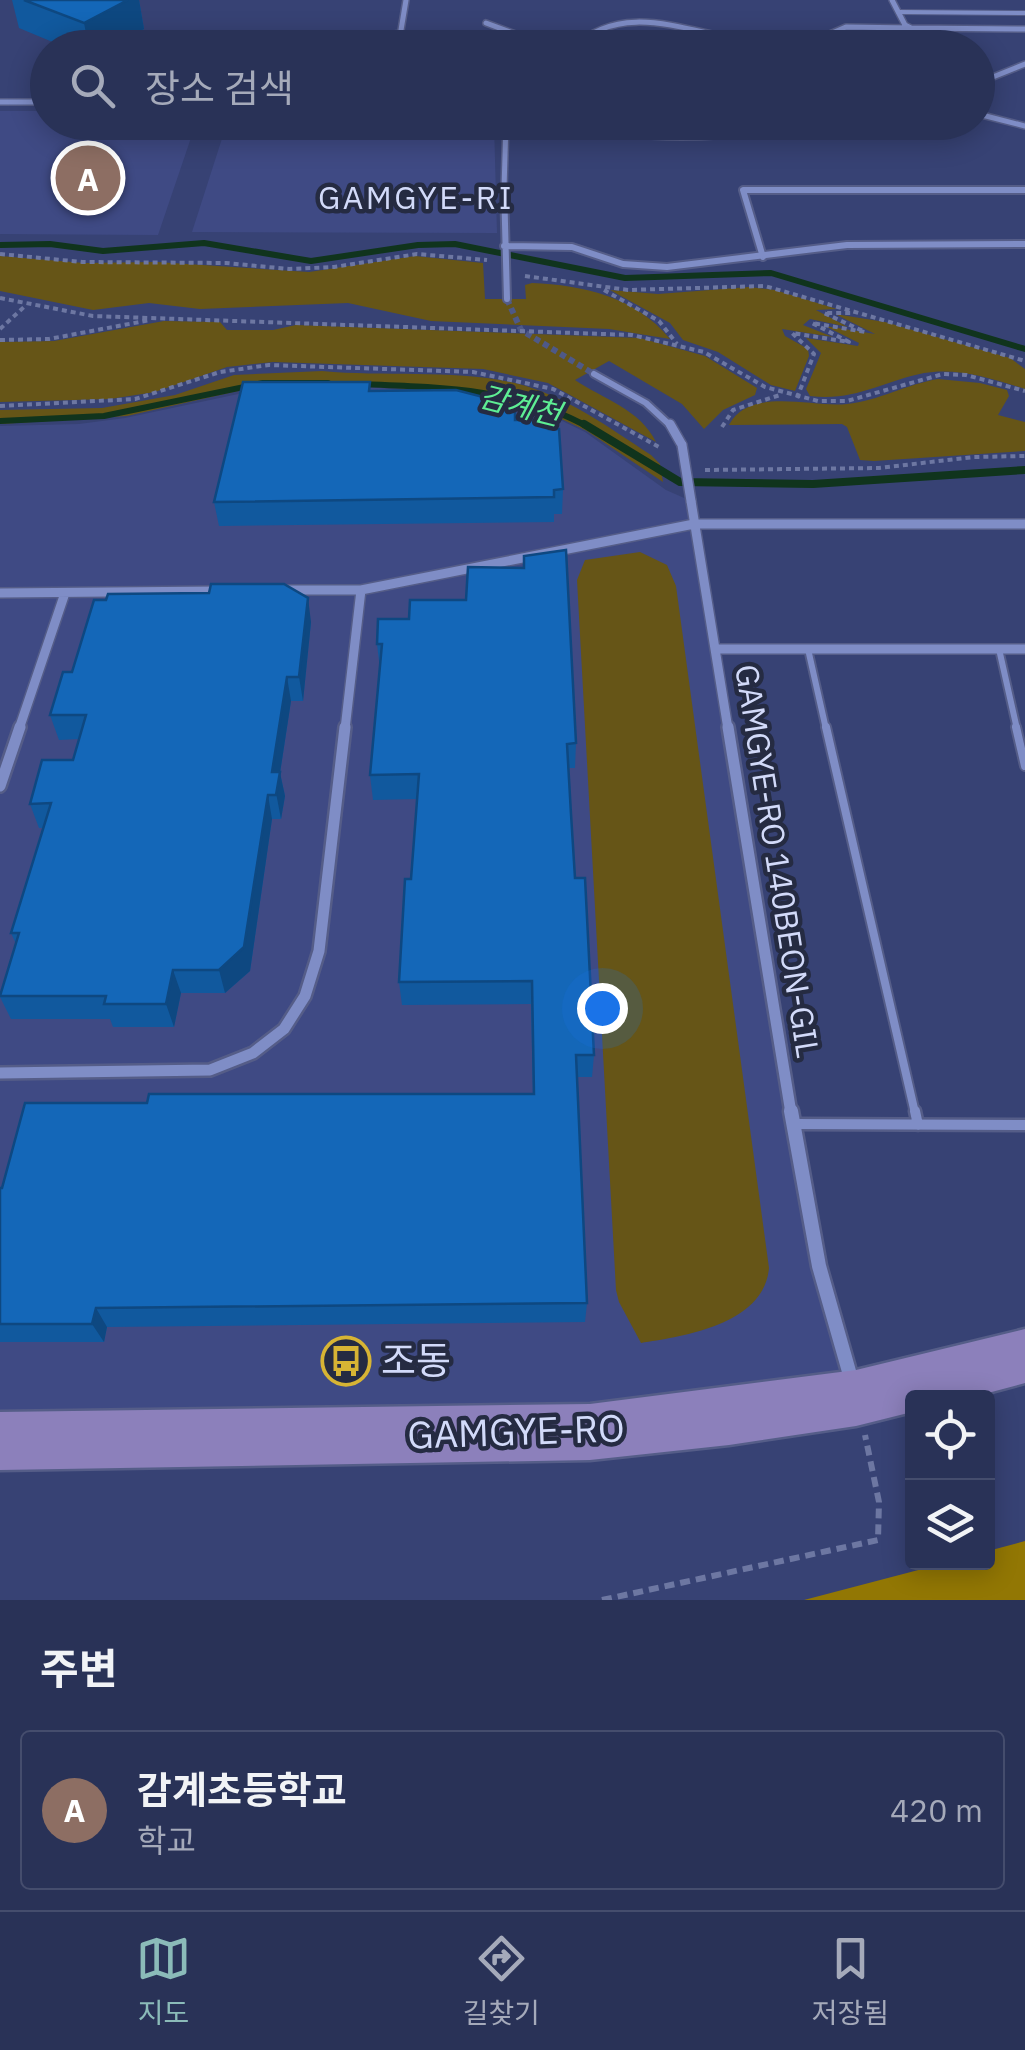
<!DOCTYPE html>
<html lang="ko">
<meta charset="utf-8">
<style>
:root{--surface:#293257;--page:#313a5d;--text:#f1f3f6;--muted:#a5aaba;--line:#454d6d;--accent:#8bbbb9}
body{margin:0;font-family:"IBM Plex Sans","Noto Sans KR",sans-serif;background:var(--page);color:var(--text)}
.controls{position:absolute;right:30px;bottom:30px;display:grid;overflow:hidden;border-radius:10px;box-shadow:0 5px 25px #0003}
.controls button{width:90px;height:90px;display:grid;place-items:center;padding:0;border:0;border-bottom:2px solid var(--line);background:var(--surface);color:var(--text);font:50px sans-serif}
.you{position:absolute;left:602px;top:1008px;width:35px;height:35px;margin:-25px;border:8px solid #fff;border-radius:50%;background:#1a73e8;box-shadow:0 0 0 15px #1a73e833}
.badge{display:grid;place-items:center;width:65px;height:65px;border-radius:50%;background:var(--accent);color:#fff;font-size:32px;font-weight:700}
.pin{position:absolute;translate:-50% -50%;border:5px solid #fff;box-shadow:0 2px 10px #0006}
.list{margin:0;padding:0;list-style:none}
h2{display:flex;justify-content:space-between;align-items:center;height:130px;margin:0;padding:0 40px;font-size:42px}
h2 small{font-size:32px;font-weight:400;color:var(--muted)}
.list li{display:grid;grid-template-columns:65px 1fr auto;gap:30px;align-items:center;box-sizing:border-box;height:160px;margin:0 20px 20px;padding:0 20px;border:2px solid var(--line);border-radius:10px}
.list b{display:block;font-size:38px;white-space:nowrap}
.list p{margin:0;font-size:32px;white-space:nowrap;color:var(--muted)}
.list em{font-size:32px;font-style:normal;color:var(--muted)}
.icon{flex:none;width:55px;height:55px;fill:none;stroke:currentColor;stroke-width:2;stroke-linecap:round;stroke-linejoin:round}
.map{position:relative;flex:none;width:1025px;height:1600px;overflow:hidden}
.search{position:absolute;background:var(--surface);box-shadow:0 5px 25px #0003;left:30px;right:30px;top:30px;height:110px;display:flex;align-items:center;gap:25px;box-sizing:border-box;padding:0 35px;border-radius:55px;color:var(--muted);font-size:38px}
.sheet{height:310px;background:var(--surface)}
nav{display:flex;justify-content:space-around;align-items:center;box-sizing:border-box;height:140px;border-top:2px solid var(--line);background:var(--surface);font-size:28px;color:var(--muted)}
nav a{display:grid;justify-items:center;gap:5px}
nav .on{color:var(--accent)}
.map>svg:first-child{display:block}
.built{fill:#3f4a84}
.green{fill:#665517}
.forest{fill:#927704}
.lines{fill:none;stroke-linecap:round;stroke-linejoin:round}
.stream-far1{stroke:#10341d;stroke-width:6}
.stream{stroke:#10341d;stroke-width:8}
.minor-tunnel{stroke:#4e5988;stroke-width:6;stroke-dasharray:6 4;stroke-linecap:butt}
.service-far3-casing{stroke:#555d88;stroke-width:6}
.service-far2-casing{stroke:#555d88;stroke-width:10}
.service-far1-casing{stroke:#555d88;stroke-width:12}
.service-casing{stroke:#555d88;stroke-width:15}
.minor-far4-casing{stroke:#555d88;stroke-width:8}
.minor-far3-casing{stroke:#555d88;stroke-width:10}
.minor-far2-casing{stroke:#555d88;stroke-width:12}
.minor-far1-casing{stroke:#555d88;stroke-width:16}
.minor-casing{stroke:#555d88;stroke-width:19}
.secondary-casing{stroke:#555d88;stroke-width:5}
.path-far1{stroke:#6d77a2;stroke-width:4;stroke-dasharray:5 4;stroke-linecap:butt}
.path{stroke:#6d77a2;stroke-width:6;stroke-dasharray:10 6;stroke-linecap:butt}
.service-far3{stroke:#7f8dc6;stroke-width:4}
.service-far2{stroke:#7f8dc6;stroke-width:6}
.service-far1{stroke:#7f8dc6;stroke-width:8}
.service{stroke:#7f8dc6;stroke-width:10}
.minor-far4{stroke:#7f8dc6;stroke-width:5}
.minor-far3{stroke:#7f8dc6;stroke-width:6}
.minor-far2{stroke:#7f8dc6;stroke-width:9}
.minor-far1{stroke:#7f8dc6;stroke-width:11}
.minor{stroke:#7f8dc6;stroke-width:14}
.secondary{fill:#8c80bb;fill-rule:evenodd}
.minor-bridge-casing{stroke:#555d88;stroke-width:12;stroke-linecap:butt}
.minor-bridge{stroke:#7f8dc6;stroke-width:9}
.wall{fill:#11599e}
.shaded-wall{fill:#0e4881}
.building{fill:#1467b8;stroke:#0e4881;stroke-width:2.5}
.labels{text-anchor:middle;stroke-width:9;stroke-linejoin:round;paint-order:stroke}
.far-water-label{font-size:30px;font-style:italic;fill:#5eee94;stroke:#252b42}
.far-quarter-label{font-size:32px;letter-spacing:2.5px;fill:#d2daf9;stroke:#252b42}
.street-label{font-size:32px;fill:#d2daf9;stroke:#252b42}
.near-poi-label{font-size:38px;fill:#d2daf9;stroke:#252b42;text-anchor:start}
.near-street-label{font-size:38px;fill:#d2daf9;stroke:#252b42}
</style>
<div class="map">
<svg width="1025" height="1600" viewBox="0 0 1025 1600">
<rect width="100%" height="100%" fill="#374274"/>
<!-- built -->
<path class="built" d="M0,111H47L48,122L196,123L158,235L0,234Z
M227,123H494L497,233L192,232Z
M368,387L487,398L554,417L585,432L666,490L691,501L797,1150L856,1398L0,1441V426L79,424L125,418L267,388Z"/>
<!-- green -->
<path class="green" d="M0,256L84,263L157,262L309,272L415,256L483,263L485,299H526L525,285L532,283C583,285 636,297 670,339L609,329L431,321L348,303L200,309L149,303L93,310L0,291Z
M749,287L775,290L837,309L816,310L848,327L810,319L803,325L833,337L782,329L785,336L808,349L809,356L795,391L771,385L718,352L683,340L670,323L610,290L658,294Z
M835,314L885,322L1010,358L1025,369V389C994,379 957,367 924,373C884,381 853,402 810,396L806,389L821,353L806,338L858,346L859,343L825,326L875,334Z
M164,321L220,322L227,330H273L296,325L640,338L705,356L757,388L755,395L723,410L704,429L682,404L609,361L575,380C603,399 640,409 656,442L548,383L483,369L273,362L227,367L155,392L110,399L0,402V342L54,341Z
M322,371C385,377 453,369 515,383C565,395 608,427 651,455L660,464L663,482L587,431L549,413L464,393L369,386L251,388L127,416L0,424V410L102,408L175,395L234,375Z
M938,379L980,383L1007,390L1009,396L998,415L1025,422V451L874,461L860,460L847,427L842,424L729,425C750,386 812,408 847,404C878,401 907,384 938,379Z
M640,552L667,565L676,586L769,1268C764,1324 686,1336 641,1343L619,1302L616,1290L577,580L585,560Z"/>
<!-- forest -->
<path class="forest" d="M1025,1541V1600H804L945,1563L988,1562V1551Z"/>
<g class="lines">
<!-- stream-far1 -->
<path class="stream-far1" d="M0,245L50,244L103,251L204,243L311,261L418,245L455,244L625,278L771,273L1025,349
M359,384C436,387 519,388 588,427
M0,421L104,416L263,383H328"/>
<!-- stream -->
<path class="stream" d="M584,424L680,482L813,484L1025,470"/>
<!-- minor-tunnel -->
<path class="minor-tunnel" d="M507,299L521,330L594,374"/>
<!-- service-far3 casing -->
<g class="service-far3-casing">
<path id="service-far3" d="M898,12L1025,13
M314,40L342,41L401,32"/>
</g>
<!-- service-far2 casing -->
<g class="service-far2-casing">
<path id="service-far2" d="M808,649L826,729
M999,649L1017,729"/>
</g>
<!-- service-far1 casing -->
<g class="service-far1-casing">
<path id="service-far1" d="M826,727L915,1113
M1016,727L1025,766"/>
</g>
<!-- service casing -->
<g class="service-casing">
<path id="service" d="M915,1111L918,1125
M795,1124L1025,1125"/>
</g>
<!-- minor-far4 casing -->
<g class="minor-far4-casing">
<path id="minor-far4" d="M892,0L905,25L911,28L1025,29
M486,23L518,35L530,48
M802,46L846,27L911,28
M398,48L406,0
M573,48C618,4 676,27 730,38C756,42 783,43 809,48
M978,83L1025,64
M0,102H48
M978,114L1025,126
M564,122C645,144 730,140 811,122
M504,189L506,122"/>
</g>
<!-- minor-far3 casing -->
<g class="minor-far3-casing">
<path id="minor-far3" d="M504,186L507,299
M504,246L572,247L623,264L667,267L847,245L1025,244
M763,257L743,190H1025
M594,374L646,403L672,427"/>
</g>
<!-- minor-far2 casing -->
<g class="minor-far2-casing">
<path id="minor-far2" d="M670,424L682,445
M691,501L728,729
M282,590H361L694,524H1025
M0,593L220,591
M715,649H1025
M19,729L65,593
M345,729L361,590"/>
</g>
<!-- minor-far1 casing -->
<g class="minor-far1-casing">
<path id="minor-far1" d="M728,727L791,1113
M0,786L20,727
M0,1073L210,1070L253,1053L284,1029L305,996L319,951L345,727"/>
</g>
<!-- minor casing -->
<g class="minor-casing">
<path id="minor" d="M791,1111L819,1266L852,1382"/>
</g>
<!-- secondary casing -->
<g class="secondary-casing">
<path id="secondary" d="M1025,1329V1383L969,1398H912V1412L856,1426L729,1445L590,1460L0,1470V1412L590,1404L856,1370Z"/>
</g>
<!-- path-far1 -->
<path class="path-far1" d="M0,254L82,262L226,263L289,269L334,267L417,254L487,260
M525,276L628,290L765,286L1025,361
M604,290L659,321L677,344
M0,298L93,316L632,335L704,352L765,387L818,401H847L943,374L966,375L1025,391
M0,329L24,307
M0,340L49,339L150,320
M797,398L814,354L792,333L849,342L812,323L865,332L824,313H851
M0,406L135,399L220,372L269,365L473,372L553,389L659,447
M722,427L733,410L780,395
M705,470L879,468L974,457L1025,456"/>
<!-- path -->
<path class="path" d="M602,1600L878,1540L879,1502L865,1435"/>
<!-- service-far3 -->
<use href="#service-far3" class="service-far3"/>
<!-- service-far2 -->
<use href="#service-far2" class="service-far2"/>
<!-- service-far1 -->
<use href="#service-far1" class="service-far1"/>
<!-- service -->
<use href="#service" class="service"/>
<!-- minor-far4 -->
<use href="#minor-far4" class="minor-far4"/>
<!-- minor-far3 -->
<use href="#minor-far3" class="minor-far3"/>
<!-- minor-far2 -->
<use href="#minor-far2" class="minor-far2"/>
<!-- minor-far1 -->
<use href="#minor-far1" class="minor-far1"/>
<!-- minor -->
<use href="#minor" class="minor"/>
<!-- secondary -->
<use href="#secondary" class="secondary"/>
<!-- minor-bridge casing -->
<g class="minor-bridge-casing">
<path id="minor-bridge" d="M682,445L691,501"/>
</g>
<!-- minor-bridge -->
<use href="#minor-bridge" class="minor-bridge"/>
</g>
<!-- wall -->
<path class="wall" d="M12,0H139L144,29L110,48H67L19,28Z
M371,391L495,408L515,420L549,429L563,489L562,514H554V522L219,526L214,502Z
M378,619L576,743L575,768H568L575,878L594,1055L592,1077H577L587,1303L585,1322L107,1327L104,1342H0V1188L147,1103L533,1094L531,1004L402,1005L399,982L411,879L417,799L373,800L370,775L380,669L377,644Z
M311,622L303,701H291L280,773L285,796L281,819H272L250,971L225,993H181L174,1027H113L110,1019H11L0,997L16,944L11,933L44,828H39L30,804L73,760L79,739L59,740L50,715L72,672Z"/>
<!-- shaded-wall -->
<path class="shaded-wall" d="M128,0H139L144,29L109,48H89L84,23Z
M308,598L311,622L303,701L299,677Z
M287,677L291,701L280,773L285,796L281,819L272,772Z
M268,795L272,819L250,971L225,993L219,970Z
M173,970L181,993L174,1027L166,1004Z
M96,1308L107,1327L104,1342L92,1324Z"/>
<!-- building -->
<path class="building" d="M24,0H128L84,23Z
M243,382H370L369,391L456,390L495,400V408H515V420H549V429H559L563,489L554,490V497L214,502Z
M566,550L576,743L567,744L571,814L575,878H585L594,1055H576L587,1303L96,1308L92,1324H0V1188H2L25,1103H147L149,1094H534L532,981L399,982L405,879H411L419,774L370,775L382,644H377L378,619H409L410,600H466L468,567L524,568V556Z
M211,584H284L308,598L299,677H287L272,772H280L276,795H268L244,947L219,970H173L166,1004H104L106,996H0L19,933H11L51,803L30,804L42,760H73L86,715H50L63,672H72L94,600H106L108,594L209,593Z"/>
<!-- icons -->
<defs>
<g id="bus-ring" transform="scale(2.5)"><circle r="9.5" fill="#252b42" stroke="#d7b434" stroke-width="1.5"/><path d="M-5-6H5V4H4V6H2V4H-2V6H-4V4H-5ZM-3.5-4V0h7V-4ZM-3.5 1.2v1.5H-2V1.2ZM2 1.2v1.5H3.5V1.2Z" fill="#d7b434"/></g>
</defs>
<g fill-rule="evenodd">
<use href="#bus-ring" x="346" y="1361"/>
</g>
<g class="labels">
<!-- far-water labels -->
<g class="far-water-label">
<text transform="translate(520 406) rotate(14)" y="10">감계천</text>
</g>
<!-- far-quarter labels -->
<g class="far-quarter-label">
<text x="416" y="209">GAMGYE-RI</text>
</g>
<!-- street labels -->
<g class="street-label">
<text transform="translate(777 861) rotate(81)" y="11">GAMGYE-RO 140BEON-GIL</text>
</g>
<!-- near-poi labels -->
<g class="near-poi-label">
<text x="381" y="1374">조동</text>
</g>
<!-- near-street labels -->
<g class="near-street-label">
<text transform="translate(516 1432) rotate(-2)" y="13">GAMGYE-RO</text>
</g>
</g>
</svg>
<div class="controls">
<button><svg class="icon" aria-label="locate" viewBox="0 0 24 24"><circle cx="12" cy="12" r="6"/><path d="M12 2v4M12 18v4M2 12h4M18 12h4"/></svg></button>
<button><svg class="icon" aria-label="layers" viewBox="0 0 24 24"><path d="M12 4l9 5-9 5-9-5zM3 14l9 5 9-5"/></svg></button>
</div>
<div class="you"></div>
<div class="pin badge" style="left:88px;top:178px;background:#8d6e63">A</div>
<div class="search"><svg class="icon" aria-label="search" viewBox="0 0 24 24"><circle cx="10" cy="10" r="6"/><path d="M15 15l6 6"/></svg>장소 검색</div>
</div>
<section class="sheet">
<h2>주변<small></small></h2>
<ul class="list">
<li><span class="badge" style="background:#8d6e63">A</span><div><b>감계초등학교</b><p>학교</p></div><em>420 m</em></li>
</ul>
</section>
<nav>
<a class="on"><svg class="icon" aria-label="map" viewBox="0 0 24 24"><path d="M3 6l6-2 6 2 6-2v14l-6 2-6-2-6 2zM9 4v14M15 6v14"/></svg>지도</a>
<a><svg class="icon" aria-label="directions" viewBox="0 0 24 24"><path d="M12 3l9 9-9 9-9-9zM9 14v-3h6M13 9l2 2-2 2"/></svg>길찾기</a>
<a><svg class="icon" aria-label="saved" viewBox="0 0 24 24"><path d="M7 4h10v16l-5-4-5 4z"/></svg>저장됨</a>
</nav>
